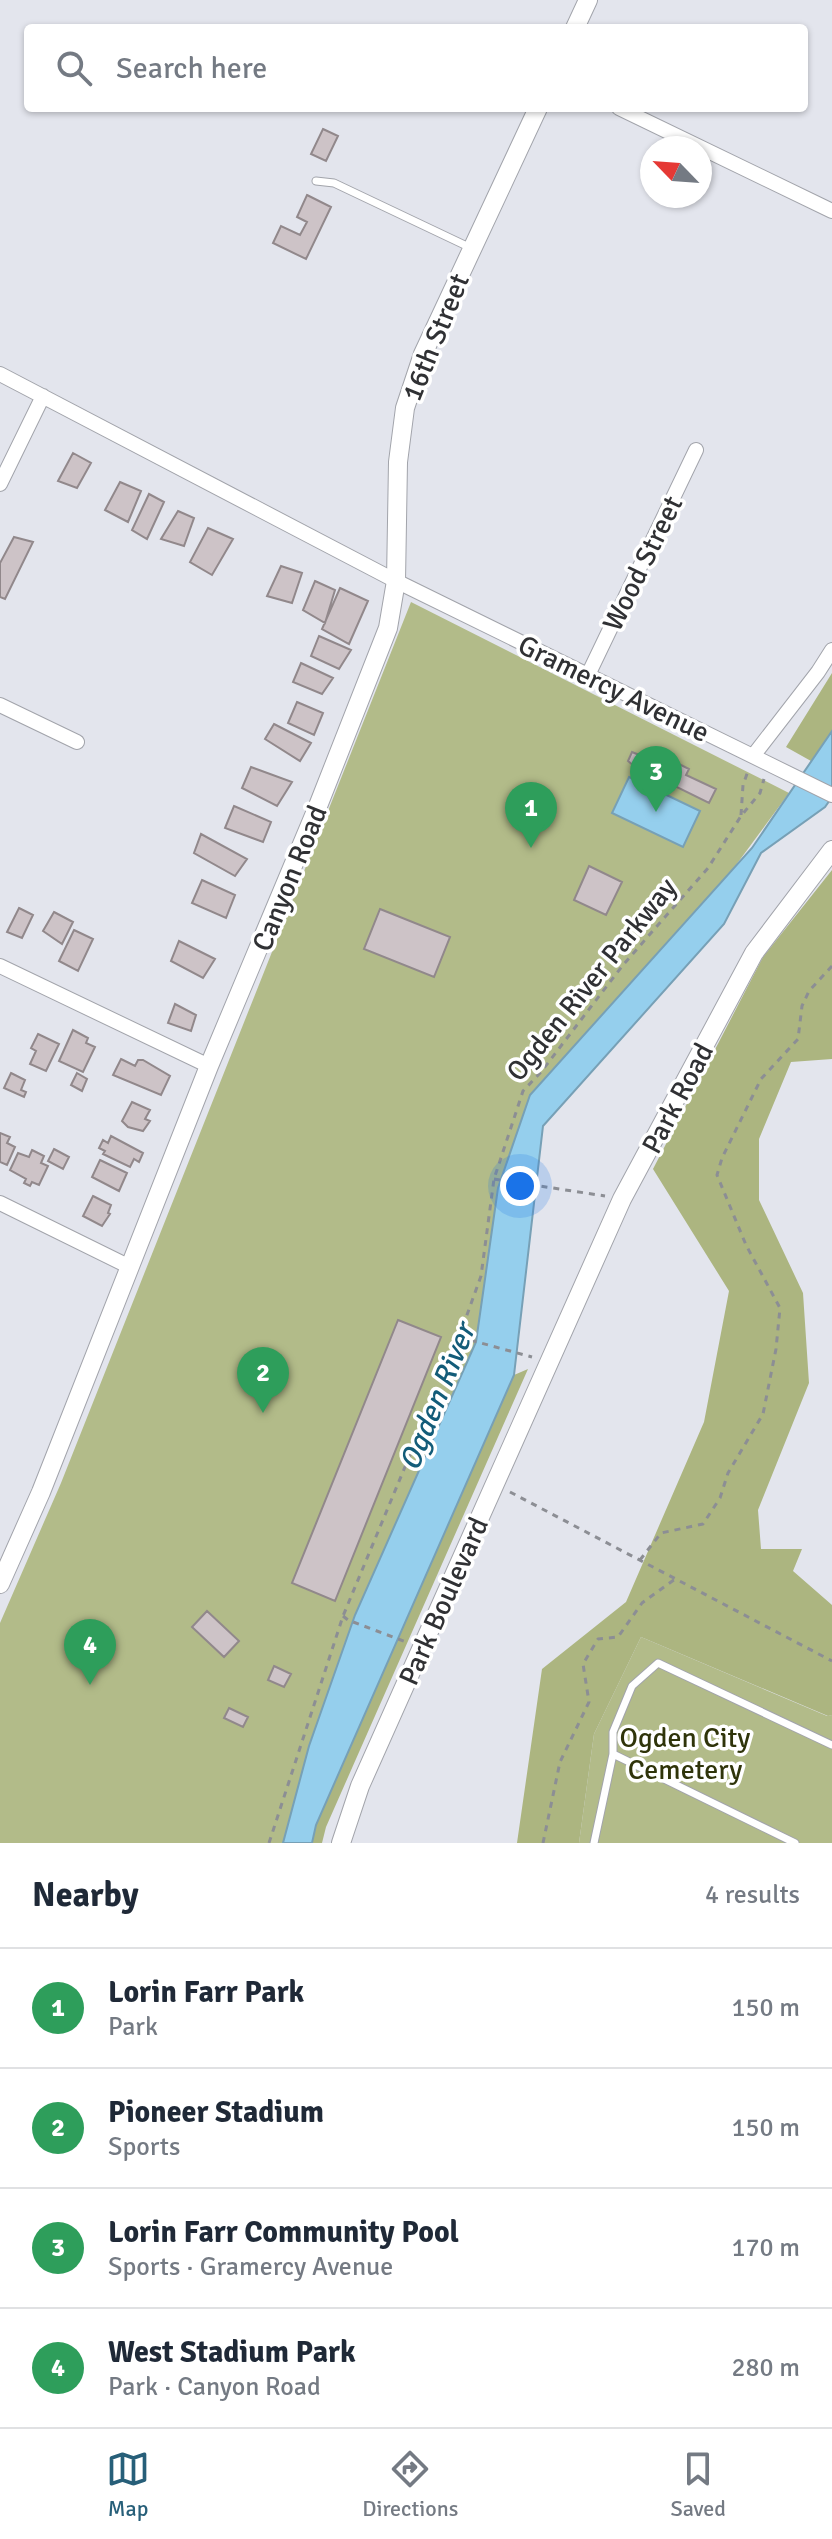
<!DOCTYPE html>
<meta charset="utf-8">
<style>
:root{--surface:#fff;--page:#f2f2f3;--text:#1f2937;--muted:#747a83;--line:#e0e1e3;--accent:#275f79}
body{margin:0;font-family:Signika,sans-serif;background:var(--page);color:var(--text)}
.compass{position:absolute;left:640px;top:136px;width:72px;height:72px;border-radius:50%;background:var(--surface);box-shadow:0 2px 6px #0004;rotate:295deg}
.you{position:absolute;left:520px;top:1186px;width:28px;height:28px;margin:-20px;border:6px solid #fff;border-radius:50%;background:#1a73e8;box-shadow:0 0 0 12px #1a73e833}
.badge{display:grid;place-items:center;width:52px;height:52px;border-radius:50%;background:var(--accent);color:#fff;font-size:26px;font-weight:700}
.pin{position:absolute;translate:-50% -66px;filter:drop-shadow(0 2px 4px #0008)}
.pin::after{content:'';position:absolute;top:42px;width:28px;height:24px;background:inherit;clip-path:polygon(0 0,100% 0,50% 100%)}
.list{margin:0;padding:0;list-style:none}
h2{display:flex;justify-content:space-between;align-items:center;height:104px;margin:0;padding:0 32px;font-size:34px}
h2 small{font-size:26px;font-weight:400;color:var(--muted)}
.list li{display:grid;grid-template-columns:52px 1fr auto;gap:24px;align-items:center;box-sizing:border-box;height:120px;padding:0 32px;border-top:2px solid var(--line)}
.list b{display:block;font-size:30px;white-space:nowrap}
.list p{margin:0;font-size:26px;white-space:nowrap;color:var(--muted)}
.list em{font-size:26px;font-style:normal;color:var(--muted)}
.icon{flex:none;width:44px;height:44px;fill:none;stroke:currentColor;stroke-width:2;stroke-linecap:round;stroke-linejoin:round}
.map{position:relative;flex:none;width:832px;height:1843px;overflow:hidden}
.search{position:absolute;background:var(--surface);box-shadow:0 2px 6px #0004;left:24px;right:24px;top:24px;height:88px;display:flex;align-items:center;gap:20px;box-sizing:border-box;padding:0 28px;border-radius:8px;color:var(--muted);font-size:30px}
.sheet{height:584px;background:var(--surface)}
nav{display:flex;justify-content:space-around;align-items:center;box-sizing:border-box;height:112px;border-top:2px solid var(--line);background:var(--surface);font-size:22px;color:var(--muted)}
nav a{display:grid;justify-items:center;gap:4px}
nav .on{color:var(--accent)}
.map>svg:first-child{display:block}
.green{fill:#b2bb89}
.forest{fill:#acb580}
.water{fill:#95cfed;stroke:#77a0b6;stroke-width:2}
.building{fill:#cdc3c7;stroke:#91888b;stroke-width:2}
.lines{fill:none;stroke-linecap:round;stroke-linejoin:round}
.lane-casing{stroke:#a2a4ab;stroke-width:9}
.street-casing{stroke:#a2a4ab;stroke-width:16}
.secondary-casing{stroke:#a2a4ab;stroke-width:20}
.path{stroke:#8c8e94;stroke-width:3;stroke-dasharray:6 6;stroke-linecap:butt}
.lane{stroke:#fff;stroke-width:7}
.street{stroke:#fff;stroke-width:14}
.secondary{stroke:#fff;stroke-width:18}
.labels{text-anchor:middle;stroke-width:7;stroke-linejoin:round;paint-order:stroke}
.street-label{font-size:28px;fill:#303134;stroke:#fff}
.park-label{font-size:28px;fill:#2f340a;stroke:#fff}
.water-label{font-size:30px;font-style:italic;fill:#135c79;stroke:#fff}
</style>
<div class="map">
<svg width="832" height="1843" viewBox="0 0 832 1843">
<rect width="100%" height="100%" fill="#e3e5ed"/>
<!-- green -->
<path class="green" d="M411,602L789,793L708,903L530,1095L498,1188L476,1342L355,1615L309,1746L283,1843H0V1623L61,1483Z
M641,1637L827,1716L832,1715V1843H579L594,1734Z"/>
<!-- forest -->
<path class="forest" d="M832,673V731L811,761L786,747Z
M832,870V1059L791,1062L759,1139V1200L803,1293L809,1383L758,1510L761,1549H802L793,1571L832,1605V1715L828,1716L641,1637L594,1734L579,1843H517L542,1669L626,1602L704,1422L729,1291L653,1169L763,957Z
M528,1369L326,1827L322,1843H312L316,1825L514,1375Z"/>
<!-- water -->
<path class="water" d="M832,731V797L825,807L761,853L724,924L543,1126L514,1375L316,1825L312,1843H283L309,1746L355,1615L476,1342L498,1188L530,1095L752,848Z
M629,777L700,811L683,847L612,813Z"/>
<!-- building -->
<path class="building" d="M323,129L338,136L326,161L311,154Z
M307,195L331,207L306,259L273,243L281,226L300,235L307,222L297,217Z
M73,453L91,463L77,488L58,481Z
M120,482L141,491L128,522L105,510Z
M149,494L164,502L147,539L132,530Z
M178,511L194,518L184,546L161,539Z
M208,528L233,539L212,575L190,562Z
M14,537L33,542L5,599L0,597V563Z
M281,566L302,573L292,603L267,596Z
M315,581L335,590L325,623L303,610Z
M340,588L368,601L349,644L322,629Z
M319,636L351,650L339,669L311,656Z
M301,663L333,678L322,694L293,682Z
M297,702L323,713L314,735L288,723Z
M274,724L311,743L300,761L265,739Z
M632,752L666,766L669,759L689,769L686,775L716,789L709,803L634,766L628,761Z
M251,767L292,782L277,806L242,788Z
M234,806L271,822L263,842L225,828Z
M201,834L247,859L235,876L194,853Z
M589,866L622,882L606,915L574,900Z
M202,880L235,895L226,918L192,903Z
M19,908L33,915L22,938L7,932Z
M380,909L450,937L434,977L364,949Z
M54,912L73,922L62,944L43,931Z
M74,930L93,939L78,971L59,961Z
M179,941L215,959L203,978L171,961Z
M175,1004L196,1015L191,1031L168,1023Z
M73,1030L88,1038L86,1043L95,1047L83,1072L59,1061Z
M38,1034L59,1044L46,1071L30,1064L36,1051L31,1048Z
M121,1059L135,1066L138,1060H143L170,1076L161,1095L113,1075Z
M11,1073L25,1080L21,1090L26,1092L24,1097L4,1088Z
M77,1073L87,1079L82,1091L71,1085Z
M132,1102L150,1110L145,1119L150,1121L143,1131L128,1127L122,1121Z
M0,1133L10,1137L7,1143L15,1147L7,1165L0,1162Z
M111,1136L143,1153L139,1162L134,1159L130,1167L103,1154L105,1151L99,1148L103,1140L108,1143Z
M54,1149L69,1157L63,1169L48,1161Z
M32,1150L44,1156L41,1163L48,1166L39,1185L32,1182L30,1186L24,1183L26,1179L10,1170L18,1153L29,1157Z
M100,1160L127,1173L119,1191L92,1177Z
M93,1196L111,1205L108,1213L110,1214L102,1226L83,1216Z
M398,1320L441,1337L335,1601L292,1583Z
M207,1611L239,1641L224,1657L192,1627Z
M274,1666L291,1674L284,1687L268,1680Z
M229,1708L248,1717L243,1727L224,1718Z"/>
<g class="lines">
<!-- lane casing -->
<g class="lane-casing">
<path id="lane" d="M316,181L334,183L471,248
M613,1754L795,1843
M594,1843L613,1754V1732L632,1686L658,1663L832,1745"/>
</g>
<!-- street casing -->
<g class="street-casing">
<path id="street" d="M619,108L832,211
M0,374L396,581L832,795
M0,484L43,396
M588,675L696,450
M0,705L77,742
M753,756L818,672L832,650
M0,966L209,1066
M0,1203L130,1267"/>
</g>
<!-- secondary casing -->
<g class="secondary-casing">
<path id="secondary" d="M575,28L588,0
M0,1584L41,1492L209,1066L318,806L388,628L396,581L398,462L405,408L423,354L538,108
M341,1843L360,1786L622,1199L754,953L832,850"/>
</g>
<!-- path -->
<path class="path" d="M741,815L743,785L748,771
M494,1179L605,1196
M459,1337L532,1357
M510,1492L832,1661
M640,1560L661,1533L703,1524L720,1498L728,1473L763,1414L776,1349L780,1308L746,1245L717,1175L722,1158L761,1079L798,1039L802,1006L809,991L832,966
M343,1616L348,1620L406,1642
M269,1843L343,1616L459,1337L481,1276L494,1179L523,1091L541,1072L623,965L708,868L741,816L760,793L764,779
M543,1843L560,1762L589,1702L583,1664L598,1639L618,1637L642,1603L675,1579"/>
<!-- lane -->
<use href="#lane" class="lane"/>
<!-- street -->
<use href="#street" class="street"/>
<!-- secondary -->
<use href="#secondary" class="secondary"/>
</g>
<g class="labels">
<!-- street labels -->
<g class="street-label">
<text transform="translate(435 337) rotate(-68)" y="10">16th Street</text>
<text transform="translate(642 563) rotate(-64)" y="10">Wood Street</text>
<text transform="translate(614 688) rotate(26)" y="10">Gramercy Avenue</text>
<text transform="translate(289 878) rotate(-68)" y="10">Canyon Road</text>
<text transform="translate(591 979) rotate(-51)" y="10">Ogden River Parkway</text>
<text transform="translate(677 1098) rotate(-62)" y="10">Park Road</text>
<text transform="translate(443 1601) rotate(-66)" y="10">Park Boulevard</text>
</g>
<!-- park labels -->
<g class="park-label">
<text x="685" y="1747">Ogden City<tspan x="685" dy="32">Cemetery</tspan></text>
</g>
<!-- water labels -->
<g class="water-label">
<text transform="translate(437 1397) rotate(-68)" y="10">Ogden River</text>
</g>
</g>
</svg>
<svg class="compass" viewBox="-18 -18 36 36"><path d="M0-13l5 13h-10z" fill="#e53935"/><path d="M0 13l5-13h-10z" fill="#747a83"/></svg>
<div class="you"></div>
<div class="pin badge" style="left:531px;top:848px;background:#2e9e5b">1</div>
<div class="pin badge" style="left:263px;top:1413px;background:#2e9e5b">2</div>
<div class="pin badge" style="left:656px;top:812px;background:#2e9e5b">3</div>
<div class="pin badge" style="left:90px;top:1685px;background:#2e9e5b">4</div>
<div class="search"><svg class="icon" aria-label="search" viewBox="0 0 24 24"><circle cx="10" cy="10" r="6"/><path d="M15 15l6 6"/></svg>Search here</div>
</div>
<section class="sheet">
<h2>Nearby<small>4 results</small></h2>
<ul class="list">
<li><span class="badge" style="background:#2e9e5b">1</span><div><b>Lorin Farr Park</b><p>Park</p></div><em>150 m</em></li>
<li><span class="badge" style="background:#2e9e5b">2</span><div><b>Pioneer Stadium</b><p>Sports</p></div><em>150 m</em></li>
<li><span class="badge" style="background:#2e9e5b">3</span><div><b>Lorin Farr Community Pool</b><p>Sports · Gramercy Avenue</p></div><em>170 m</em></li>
<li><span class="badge" style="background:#2e9e5b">4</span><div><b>West Stadium Park</b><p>Park · Canyon Road</p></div><em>280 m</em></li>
</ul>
</section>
<nav>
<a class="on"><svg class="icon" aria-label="map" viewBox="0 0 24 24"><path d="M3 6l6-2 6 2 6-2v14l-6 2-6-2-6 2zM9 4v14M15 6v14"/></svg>Map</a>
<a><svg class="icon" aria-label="directions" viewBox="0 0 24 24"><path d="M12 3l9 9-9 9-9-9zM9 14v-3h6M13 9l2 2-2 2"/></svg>Directions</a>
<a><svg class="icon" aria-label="saved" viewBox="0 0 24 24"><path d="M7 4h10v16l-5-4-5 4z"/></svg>Saved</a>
</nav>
